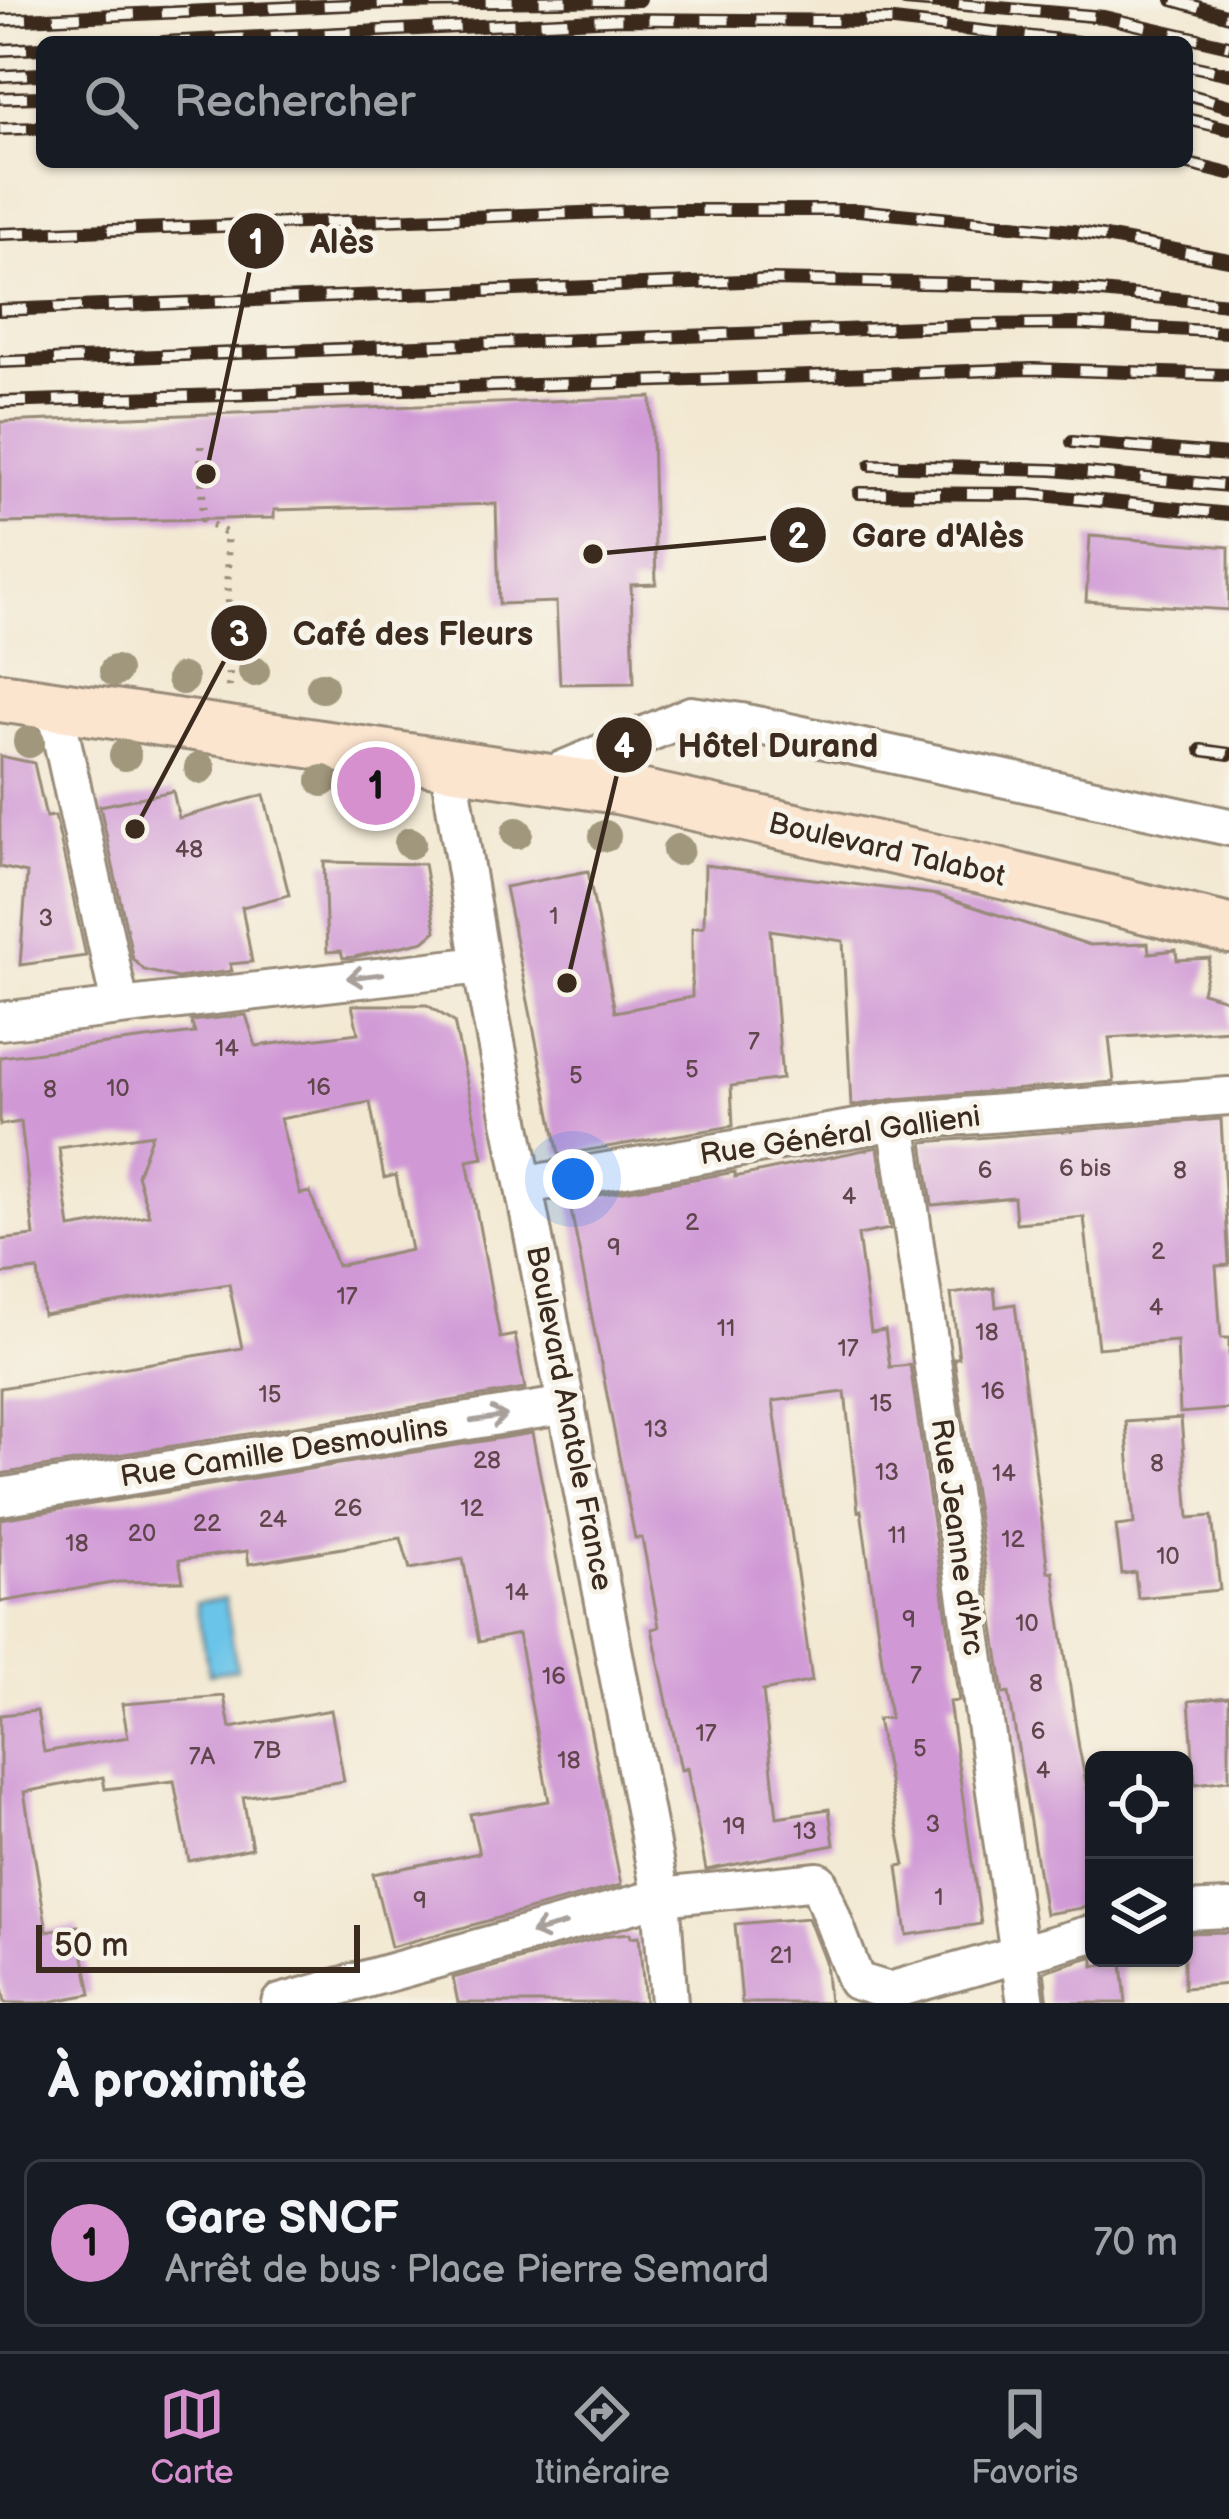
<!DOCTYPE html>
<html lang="fr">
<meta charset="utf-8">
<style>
:root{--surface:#171b24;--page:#242831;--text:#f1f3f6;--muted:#9ea1a6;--line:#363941;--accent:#d690ce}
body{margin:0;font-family:"Balsamiq Sans",sans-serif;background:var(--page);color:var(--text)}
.controls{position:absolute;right:36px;bottom:36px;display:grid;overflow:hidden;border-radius:18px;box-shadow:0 3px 9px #0004}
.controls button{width:108px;height:108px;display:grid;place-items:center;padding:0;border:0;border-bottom:3px solid var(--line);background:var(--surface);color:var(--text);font:60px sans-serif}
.scale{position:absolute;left:36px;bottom:30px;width:324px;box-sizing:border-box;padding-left:12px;border:6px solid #3b2a1e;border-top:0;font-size:33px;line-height:42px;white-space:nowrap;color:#3b2a1e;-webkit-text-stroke:9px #f7f3e8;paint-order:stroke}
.you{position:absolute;left:573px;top:1179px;width:42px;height:42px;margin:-30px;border:9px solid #fff;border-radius:50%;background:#1a73e8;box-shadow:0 0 0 18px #1a73e833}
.badge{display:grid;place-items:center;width:78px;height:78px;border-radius:50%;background:var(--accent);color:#111;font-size:39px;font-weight:700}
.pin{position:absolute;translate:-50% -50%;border:6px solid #fff;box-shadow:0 3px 12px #0006}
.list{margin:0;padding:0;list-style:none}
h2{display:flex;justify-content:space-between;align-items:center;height:156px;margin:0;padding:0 48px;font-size:51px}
h2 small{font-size:39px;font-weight:400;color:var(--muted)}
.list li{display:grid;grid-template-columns:78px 1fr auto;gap:36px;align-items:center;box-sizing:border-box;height:168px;margin:0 24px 24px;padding:0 24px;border:3px solid var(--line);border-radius:18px}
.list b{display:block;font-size:45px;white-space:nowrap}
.list p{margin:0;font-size:39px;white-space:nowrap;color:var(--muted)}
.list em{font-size:39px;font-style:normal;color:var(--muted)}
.icon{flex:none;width:66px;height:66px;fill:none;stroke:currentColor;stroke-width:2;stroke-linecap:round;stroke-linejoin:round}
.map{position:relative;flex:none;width:1229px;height:2003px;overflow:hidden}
.search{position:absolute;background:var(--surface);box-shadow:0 3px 9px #0004;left:36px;right:36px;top:36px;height:132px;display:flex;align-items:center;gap:30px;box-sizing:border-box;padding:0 42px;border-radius:18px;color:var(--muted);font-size:45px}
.sheet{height:348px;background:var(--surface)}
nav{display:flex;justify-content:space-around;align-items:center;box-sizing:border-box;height:168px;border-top:3px solid var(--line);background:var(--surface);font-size:33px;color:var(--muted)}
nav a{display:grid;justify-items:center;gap:6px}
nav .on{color:var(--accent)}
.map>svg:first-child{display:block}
.water{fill:#6bc4e9;stroke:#537784;stroke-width:3}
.building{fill:#d099d6;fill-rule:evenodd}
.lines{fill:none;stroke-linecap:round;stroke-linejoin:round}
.minor-casing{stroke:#978a78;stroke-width:42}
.secondary-casing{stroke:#978a78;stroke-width:54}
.path{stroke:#978a78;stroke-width:8;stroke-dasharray:3 9;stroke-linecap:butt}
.minor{stroke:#fff;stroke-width:36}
.secondary{stroke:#fce5cf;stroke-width:48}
.rail-casing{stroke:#3b2a1e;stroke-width:14}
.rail{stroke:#f7f3e8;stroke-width:9;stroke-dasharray:27;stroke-linecap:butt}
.tree{fill:#a0977c}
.oneway{stroke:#a79f9a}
.labels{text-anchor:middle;stroke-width:10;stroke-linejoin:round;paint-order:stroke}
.number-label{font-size:24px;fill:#60464c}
.street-label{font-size:30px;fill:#3b2a1e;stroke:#f7f3e8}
.leader{fill:none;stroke:#3b2a1e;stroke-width:4.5}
.callout-dot{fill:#3b2a1e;stroke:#f7f3e8;stroke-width:4.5}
.mark-label{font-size:36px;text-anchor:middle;font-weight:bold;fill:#fff}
.callout-label{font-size:33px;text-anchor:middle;font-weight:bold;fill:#3b2a1e;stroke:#f7f3e8;stroke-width:10;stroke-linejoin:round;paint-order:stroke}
</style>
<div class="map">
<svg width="1229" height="2003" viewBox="0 0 1229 2003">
<rect width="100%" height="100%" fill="#f7f3e8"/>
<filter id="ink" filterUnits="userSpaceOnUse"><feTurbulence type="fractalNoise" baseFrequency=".00833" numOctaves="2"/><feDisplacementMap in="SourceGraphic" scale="24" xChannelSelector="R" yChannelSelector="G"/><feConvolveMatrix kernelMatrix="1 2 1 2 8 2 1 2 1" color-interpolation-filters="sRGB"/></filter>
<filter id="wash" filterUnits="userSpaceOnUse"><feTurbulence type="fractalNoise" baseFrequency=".004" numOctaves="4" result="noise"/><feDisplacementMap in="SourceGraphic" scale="48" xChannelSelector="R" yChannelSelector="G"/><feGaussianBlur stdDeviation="2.7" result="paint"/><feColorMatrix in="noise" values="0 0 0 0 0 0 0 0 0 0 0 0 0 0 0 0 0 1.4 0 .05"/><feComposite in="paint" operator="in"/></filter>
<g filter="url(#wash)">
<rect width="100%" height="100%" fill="#f3e9d3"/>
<!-- water -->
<path class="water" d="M225,1598L237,1669L209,1674L196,1603Z"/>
<g id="blocks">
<!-- building -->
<path class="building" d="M651,397L656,584L631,585L634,683L560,684L556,602L499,604L496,504L274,510V518L0,523V422Z
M1090,536L1229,547V610L1086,601Z
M0,756L34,763L46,817L55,816L86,956L20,965L27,873L0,867Z
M173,791L179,818L264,795L289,895L242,907L252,962L230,964L232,971L177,978L144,970L133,959L100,806Z
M324,862L424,864L436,931L424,941L354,957L343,958L341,951L327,952Z
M705,865L938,895L1090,945L1148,943L1149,953L1176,950L1177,960L1210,958L1202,992L1229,1000V1030L1109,1038L1114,1082L895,1099L851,1106L843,941L770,930L782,1079L731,1086L733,1126L559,1155L505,887L588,871L615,1012L692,997V928L704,926Z
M352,1005H427L454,1022L483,1158L467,1161L500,1338L515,1335L525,1389L0,1474V1388L242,1348L229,1284L43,1315L38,1270L0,1274V1240L34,1236L21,1122L0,1125V1057L195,1033L191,1021L246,1015L256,1046L358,1033ZM370,1102L384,1178L396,1175L411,1250L337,1266L310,1192L300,1194L280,1119ZM152,1134L137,1175L149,1215L70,1228L59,1148Z
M1221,1119L1229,1265L1216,1266L1221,1338H1229V1409L1180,1413L1177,1341L1098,1348L1084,1217L1016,1223L1014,1197L932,1205L923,1142Z
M878,1147L890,1229L858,1235L871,1332L885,1330L890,1367L910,1365L959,1701L949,1702L981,1924L907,1935L898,1866L905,1865L877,1719L890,1718L861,1510L858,1511L845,1392L773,1401L812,1681L763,1691L777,1817L829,1809L834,1845L706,1870L687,1768L681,1770L652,1629L659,1627L642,1538H635L569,1200L735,1172V1177Z
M994,1288L996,1307L1015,1304L1048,1572L1053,1571L1079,1748L1089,1797L1094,1796V1906L1045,1914L1009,1693L1004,1694L954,1358H959L951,1294Z
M1181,1418L1189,1518L1212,1516L1220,1590L1138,1598L1135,1572L1122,1574L1116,1526L1134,1524L1126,1422Z
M532,1433L621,1885L391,1947L373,1874L479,1853L470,1814L549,1801L518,1634L479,1642L463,1559L410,1569L401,1538L249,1564L247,1551L179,1560L183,1581L118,1582L0,1602V1519Z
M224,1696L230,1728L331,1710L344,1781L243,1797L252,1848L189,1861L174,1781L105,1789L103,1777L24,1792L47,1931L78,1926L91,1994L45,2003H5L0,1976V1715L37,1711L44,1752L128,1737L122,1704Z
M1229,1697V1780L1195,1784L1189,1701Z
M808,1918L825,1962L829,2003H742L735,1924Z
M1229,1932V1984L1184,1988V1933Z
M630,1933L631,1937L639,1936L645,2003H458L453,1978L609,1935Z
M1094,1956V1966L1122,1963L1126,2003H1048L1044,1971Z"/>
</g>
</g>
<g filter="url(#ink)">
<use href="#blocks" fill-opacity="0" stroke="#978a78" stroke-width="3"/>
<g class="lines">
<!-- minor casing -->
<g class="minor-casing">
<path id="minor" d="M54,704L120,1005
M448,763L481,965L661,1897L669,2003
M543,778L691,715L742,722L1229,827
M0,1021L481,965
M897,1121L1026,2003
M526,1185L897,1121L1229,1096
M0,1497L567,1405
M1184,1911L1229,1909
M280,2003L661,1897L818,1881L856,1981L889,1991L1094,1933"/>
</g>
<!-- secondary casing -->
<g class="secondary-casing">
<path id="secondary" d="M0,697L617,789L981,869L1229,929"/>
</g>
<!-- path -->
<path class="path" d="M201,446L203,520L227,534L229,688"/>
<!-- minor -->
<use href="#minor" class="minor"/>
<!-- secondary -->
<use href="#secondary" class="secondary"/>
<!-- rail casing -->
<g class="rail-casing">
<path id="rail" d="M905,0L1104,17L1229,46
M1173,0L1229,16
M0,20L389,3L639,0
M163,42L616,19L893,21L1078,42
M0,50L42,48
M1187,65L1229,74
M0,76L42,74
M1187,94L1229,106
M0,98L42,97
M1187,119L1229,129
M0,129L42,128
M1181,162L1229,174
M0,234L664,210H858L1073,231L1229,260
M0,310L768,280L1024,285L1229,304
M0,362L973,325L1077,324L1229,332
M0,402L1033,369L1229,375
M1072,442L1229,455
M871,465L1053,470L1229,486
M859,493L1032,494L1229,514
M1201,750L1229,754"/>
</g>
<!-- rail -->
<use href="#rail" class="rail"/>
</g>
<!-- trees -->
<g class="tree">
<circle cx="115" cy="671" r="16"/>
<circle cx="254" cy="671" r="16"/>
<circle cx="182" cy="679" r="16"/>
<circle cx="322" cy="687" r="16"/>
<circle cx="29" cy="742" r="16"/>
<circle cx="125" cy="755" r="16"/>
<circle cx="200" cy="768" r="16"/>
<circle cx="323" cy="781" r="16"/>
<circle cx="390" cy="798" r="16"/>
<circle cx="517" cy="833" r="16"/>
<circle cx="605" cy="836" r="16"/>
<circle cx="410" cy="843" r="16"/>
<circle cx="678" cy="850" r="16"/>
</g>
<!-- one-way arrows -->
<defs><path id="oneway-shaft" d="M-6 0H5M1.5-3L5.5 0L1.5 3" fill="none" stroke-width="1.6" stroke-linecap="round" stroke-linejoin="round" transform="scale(3)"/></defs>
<g class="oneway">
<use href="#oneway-shaft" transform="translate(365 976) rotate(173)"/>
<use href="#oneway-shaft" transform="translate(489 1418) rotate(-9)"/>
<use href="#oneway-shaft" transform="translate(548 1929) rotate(165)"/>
</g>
</g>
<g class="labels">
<!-- number labels -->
<g class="number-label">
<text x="189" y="857">48</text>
<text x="554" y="924">1</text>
<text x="46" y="926">3</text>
<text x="754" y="1049">7</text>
<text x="227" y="1056">14</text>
<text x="692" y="1077">5</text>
<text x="576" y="1083">5</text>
<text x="319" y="1095">16</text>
<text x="118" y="1096">10</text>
<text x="50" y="1097">8</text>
<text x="1085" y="1176">6 bis</text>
<text x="985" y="1178">6</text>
<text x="1180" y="1178">8</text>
<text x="849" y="1204">4</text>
<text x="692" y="1230">2</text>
<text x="614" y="1255">9</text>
<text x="1158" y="1259">2</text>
<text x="347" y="1304">17</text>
<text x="1156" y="1315">4</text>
<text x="726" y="1336">11</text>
<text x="987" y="1340">18</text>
<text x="848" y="1356">17</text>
<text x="993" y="1399">16</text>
<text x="270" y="1402">15</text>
<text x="881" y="1411">15</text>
<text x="656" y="1437">13</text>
<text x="487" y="1468">28</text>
<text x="1157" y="1471">8</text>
<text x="887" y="1480">13</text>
<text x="1004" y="1481">14</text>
<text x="348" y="1516">26</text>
<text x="472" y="1516">12</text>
<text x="273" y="1527">24</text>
<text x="207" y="1531">22</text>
<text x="142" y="1541">20</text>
<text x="897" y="1543">11</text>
<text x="1013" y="1547">12</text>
<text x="77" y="1551">18</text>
<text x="1168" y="1564">10</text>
<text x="517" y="1600">14</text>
<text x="909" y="1627">9</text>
<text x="1027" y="1631">10</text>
<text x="916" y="1683">7</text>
<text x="554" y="1684">16</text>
<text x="1036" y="1691">8</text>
<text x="1038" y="1739">6</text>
<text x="706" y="1741">17</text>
<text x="920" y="1756">5</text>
<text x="267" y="1758">7B</text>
<text x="202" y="1764">7A</text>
<text x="569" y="1768">18</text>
<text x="1043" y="1778">4</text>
<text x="933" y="1832">3</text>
<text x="734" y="1834">19</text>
<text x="805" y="1839">13</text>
<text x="939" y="1905">1</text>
<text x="420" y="1908">9</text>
<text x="781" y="1963">21</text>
</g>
<!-- street labels -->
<g class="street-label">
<text transform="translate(887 849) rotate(13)" y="10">Boulevard Talabot</text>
<text transform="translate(840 1135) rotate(-8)" y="10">Rue Général Gallieni</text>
<text transform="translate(570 1418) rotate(79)" y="10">Boulevard Anatole France</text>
<text transform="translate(284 1451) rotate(-9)" y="10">Rue Camille Desmoulins</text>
<text transform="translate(958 1537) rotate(82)" y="10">Rue Jeanne d'Arc</text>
</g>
</g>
<!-- callouts -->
<path class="leader" d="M206 474L256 241M593 554L798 535M135 829L239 633M567 983L624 745"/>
<g class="callout-dot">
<circle cx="206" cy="474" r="12"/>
<circle cx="593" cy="554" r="12"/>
<circle cx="135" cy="829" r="12"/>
<circle cx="567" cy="983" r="12"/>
<circle cx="256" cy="241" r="30"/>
<circle cx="798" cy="535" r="30"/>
<circle cx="239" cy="633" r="30"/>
<circle cx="624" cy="745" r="30"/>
</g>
<g class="mark-label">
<text x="256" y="254">1</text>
<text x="798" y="548">2</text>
<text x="239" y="646">3</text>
<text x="624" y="758">4</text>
</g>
<g class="callout-label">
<text x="342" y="253">Alès</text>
<text x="938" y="547">Gare d'Alès</text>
<text x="413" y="645">Café des Fleurs</text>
<text x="778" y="757">Hôtel Durand</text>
</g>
</svg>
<div class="controls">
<button><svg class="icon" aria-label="locate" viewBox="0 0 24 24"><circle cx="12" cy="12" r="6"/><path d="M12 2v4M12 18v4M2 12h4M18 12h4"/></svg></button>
<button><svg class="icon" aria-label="layers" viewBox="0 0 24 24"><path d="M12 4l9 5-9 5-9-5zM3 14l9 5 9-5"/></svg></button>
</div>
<div class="scale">50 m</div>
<div class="you"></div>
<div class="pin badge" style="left:376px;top:786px">1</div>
<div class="search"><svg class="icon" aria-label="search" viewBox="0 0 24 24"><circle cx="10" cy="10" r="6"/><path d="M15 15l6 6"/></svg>Rechercher</div>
</div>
<section class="sheet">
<h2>À proximité<small></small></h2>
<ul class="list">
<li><span class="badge">1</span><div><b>Gare SNCF</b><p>Arrêt de bus · Place Pierre Semard</p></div><em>70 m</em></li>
</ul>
</section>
<nav>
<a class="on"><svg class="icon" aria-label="map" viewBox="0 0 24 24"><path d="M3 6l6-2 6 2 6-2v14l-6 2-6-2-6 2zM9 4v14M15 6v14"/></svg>Carte</a>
<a><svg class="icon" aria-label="directions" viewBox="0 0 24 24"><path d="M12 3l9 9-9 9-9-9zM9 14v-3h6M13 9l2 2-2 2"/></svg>Itinéraire</a>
<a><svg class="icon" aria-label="saved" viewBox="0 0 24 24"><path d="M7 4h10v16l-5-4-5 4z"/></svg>Favoris</a>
</nav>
